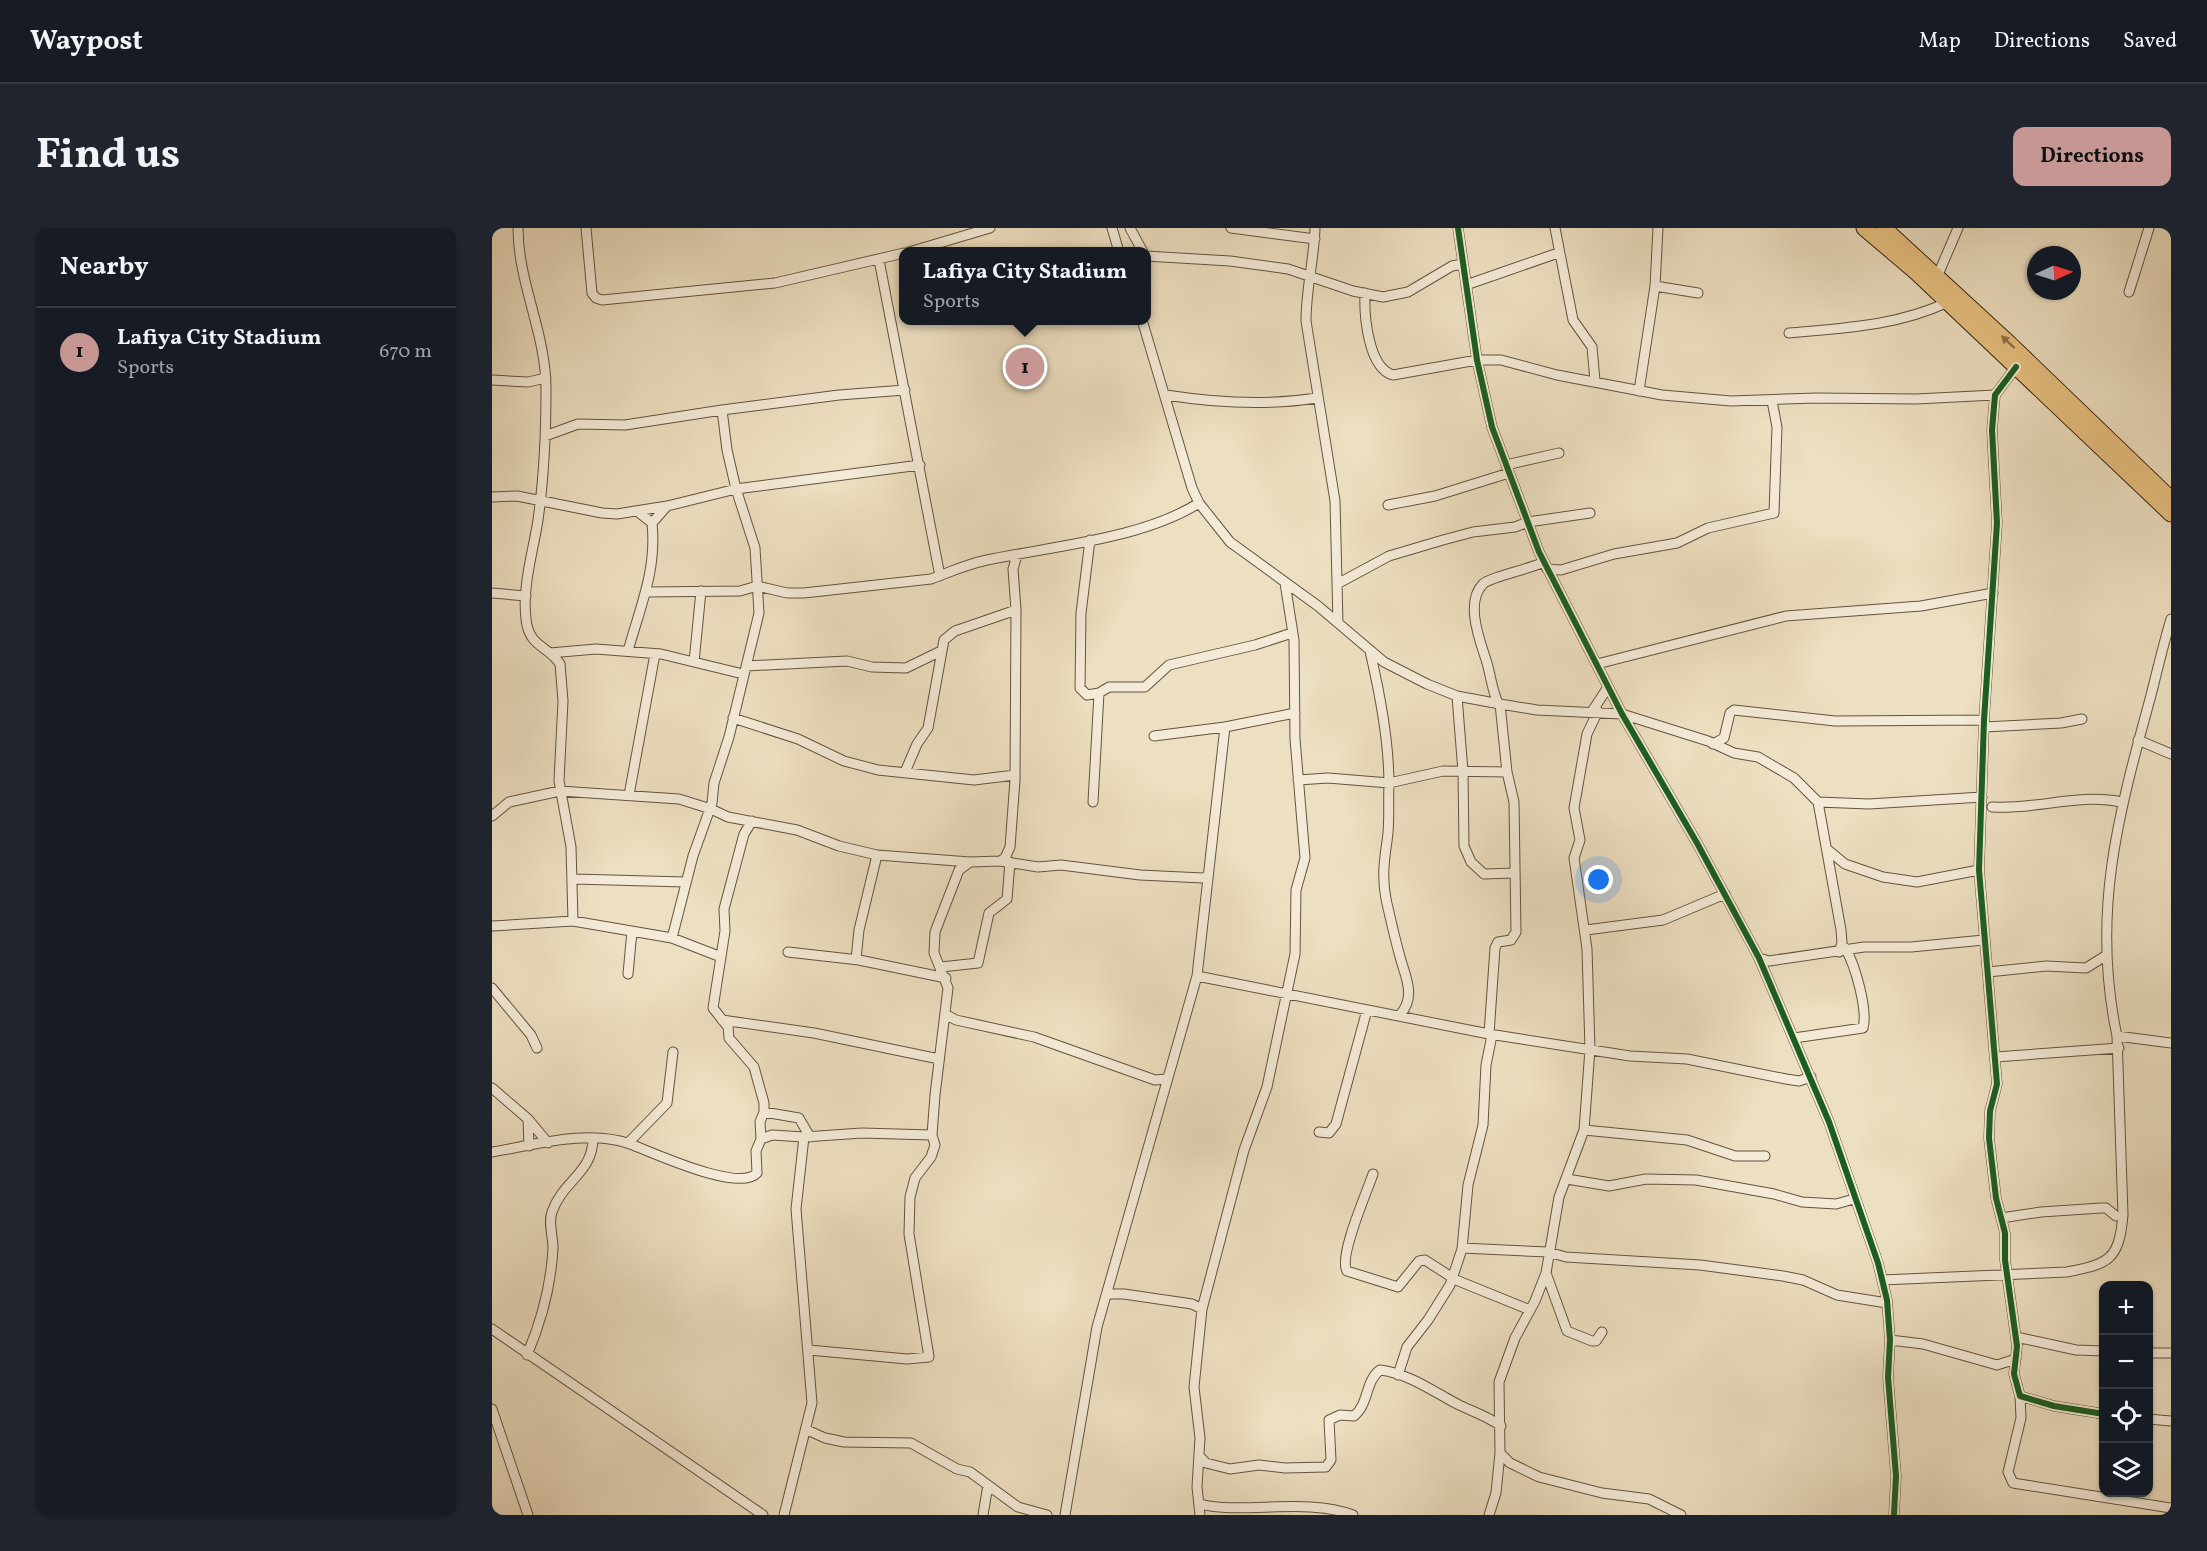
<!DOCTYPE html>
<meta charset="utf-8">
<style>
:root{--surface:#171b24;--page:#20242c;--text:#f1f3f6;--muted:#9ea1a6;--line:#363941;--accent:#c59692}
body{margin:0;font-family:Vollkorn,serif;background:var(--page);color:var(--text)}
.controls{position:absolute;right:18px;bottom:18px;display:grid;overflow:hidden;border-radius:12px;box-shadow:0 2px 4px #0004}
.controls button{width:54px;height:54px;display:grid;place-items:center;padding:0;border:0;border-bottom:2px solid var(--line);background:var(--surface);color:var(--text);font:30px sans-serif}
.compass{position:absolute;left:1535px;top:18px;width:54px;height:54px;border-radius:50%;background:var(--surface);box-shadow:0 2px 4px #0004;rotate:86deg}
.you{position:absolute;left:1107px;top:652px;width:21px;height:21px;margin:-15px;border:4px solid #fff;border-radius:50%;background:#1a73e8;box-shadow:0 0 0 9px #1a73e833}
.badge{display:grid;place-items:center;width:39px;height:39px;border-radius:50%;background:var(--accent);color:#111;font-size:20px;font-weight:700}
.pin{position:absolute;translate:-50% -50%;border:3px solid #fff;box-shadow:0 2px 6px #0006}
.popup{position:absolute;left:407px;top:19px;width:252px;height:78px;box-sizing:border-box;display:grid;place-content:center;border-radius:12px;background:var(--surface);filter:drop-shadow(0 2px 4px #0005);font-size:20px;white-space:nowrap;color:var(--muted)}
.popup b{font-size:22px;color:var(--text)}
.popup::after{content:'';position:absolute;left:50%;top:100%;margin-left:-12px;border:12px solid transparent;border-top-color:var(--surface)}
.list{margin:0;padding:0;list-style:none}
h2{display:flex;justify-content:space-between;align-items:center;height:78px;margin:0;padding:0 24px;font-size:26px}
h2 small{font-size:20px;font-weight:400;color:var(--muted)}
.list li{display:grid;grid-template-columns:39px 1fr auto;gap:18px;align-items:center;box-sizing:border-box;height:90px;padding:0 24px;border-top:2px solid var(--line)}
.list b{display:block;font-size:22px;white-space:nowrap}
.list p{margin:0;font-size:20px;white-space:nowrap;color:var(--muted)}
.list em{font-size:20px;font-style:normal;color:var(--muted)}
.icon{flex:none;width:33px;height:33px;fill:none;stroke:currentColor;stroke-width:2;stroke-linecap:round;stroke-linejoin:round}
.map{position:relative;flex:none;width:1679px;height:1287px;overflow:hidden;border-radius:12px}
header{display:flex;align-items:center;gap:36px;box-sizing:border-box;height:84px;padding:0 30px;background:var(--surface);border-bottom:2px solid var(--line)}
header strong{font-size:28px}
nav{display:flex;gap:33px;margin-inline-start:auto;font-size:21px}
.intro{display:flex;align-items:center;justify-content:space-between;box-sizing:border-box;height:144px;padding:0 36px}
h1{margin:0;font-size:42px}
.button{padding:15px 27px;border-radius:12px;background:var(--accent);color:#111;font-size:21px;font-weight:700}
main{display:flex;gap:36px;padding:0 36px}
aside{flex:1;background:var(--surface);border-radius:12px;box-shadow:0 2px 4px #0004}
.map>svg:first-child{display:block}
.lines{fill:none;stroke-linecap:round;stroke-linejoin:round}
.minor-casing{stroke:#65533e;stroke-width:11}
.trunk-casing{stroke:#382413;stroke-width:17}
.minor{stroke:#f3ead7;stroke-width:9}
.trunk{stroke:#e6c080;stroke-width:15}
.cycleway-casing{stroke:#f3ead7;stroke-width:10}
.cycleway{stroke:#1b5e20;stroke-width:6}
.oneway{fill:#8f724a}
</style>
<header>
<strong>Waypost</strong>
<nav><a>Map</a><a>Directions</a><a>Saved</a></nav>
</header>
<div class="intro"><h1>Find us</h1><a class="button">Directions</a></div>
<main>
<aside>
<h2>Nearby<small></small></h2>
<ul class="list">
<li><span class="badge">1</span><div><b>Lafiya City Stadium</b><p>Sports</p></div><em>670 m</em></li>
</ul>
</aside>
<div class="map">
<svg width="1679" height="1287" viewBox="0 0 1679 1287">
<rect width="100%" height="100%" fill="#eddfc1"/>
<filter id="stains"><feTurbulence type="fractalNoise" baseFrequency=".00333" numOctaves="4"/><feColorMatrix values="0 0 0 0 .2 0 0 0 0 .09 0 0 0 0 .02 0 0 0 .5 -.17"/></filter>
<radialGradient id="worn" r=".72"><stop offset=".6" stop-color="#630" stop-opacity="0"/><stop offset="1" stop-color="#630" stop-opacity=".3"/></radialGradient>
<g class="lines">
<!-- minor casing -->
<g class="minor-casing">
<path id="minor" d="M26,0C26,55 54,105 54,161C54,204 52,249 46,292C41,324 30,359 34,391C37,420 56,417 68,436L71,473L67,553L79,619L81,693
M94,0L100,65L104,70L110,72L283,55L412,25
M620,0L627,24
M638,0L651,24
M739,0L823,11
M823,0C822,32 814,61 814,93L843,273L846,395
M966,0L985,132L1000,199L1047,324L1130,486L1205,615L1267,730L1337,894L1386,1035L1395,1072L1398,1112L1396,1149L1404,1248L1402,1287
M1063,0L1081,92L1100,119L1103,153
M417,24L498,0
M654,28L738,33L796,41L861,63L891,69L916,64L960,38L971,36
M387,32L448,348
M1445,49L1466,0
M974,57L1066,25
M1163,58L1206,65
M1637,64L1657,0
M873,65C872,87 876,140 901,147L985,132H1009L1065,147L1170,167L1239,173L1324,170L1424,171L1503,167
M650,92L700,260L707,275L738,314L826,378L892,434L935,456L965,468L1008,476L1045,482L1130,486L1216,513L1242,525L1266,529L1302,550L1326,574L1349,702L1350,715L1347,724
M1297,105C1352,100 1405,98 1456,74
M1524,139L1503,167L1500,202L1505,295L1492,492L1487,642L1505,856L1498,883L1497,910L1504,970L1513,1005V1032L1525,1118L1522,1146L1528,1168L1562,1178L1612,1186
M0,152L36,154L54,150
M1147,163L1163,58L1166,0
M674,167C725,175 774,178 825,170
M230,182L347,167L413,162
M1014,237L1067,225
M0,269L25,268L110,285L125,286L175,278L244,261L235,222L230,182L133,197L86,196L53,208
M896,277L943,268L1017,245
M145,283L160,295L175,278
M598,312L589,385L588,460L595,467L607,465L617,459H653L677,437L763,417L800,405
M1055,341L1069,342L1122,326L1185,315L1216,300L1282,285L1285,199L1280,173
M845,356L897,328L951,312L981,304L1023,299L1036,294L1098,285
M155,364L248,363L265,358L295,365H312L439,351C458,344 475,336 495,332C561,318 650,311 707,275
M0,365L34,368
M1679,391C1671,417 1665,444 1658,471C1626,588 1599,686 1625,808L1679,815
M136,423C148,379 165,342 160,295
M878,423C888,467 897,513 897,558C896,576 898,596 895,613C892,633 890,651 894,671C898,689 902,707 907,725C912,747 926,768 907,788
M58,425L104,421L169,426L251,446
M202,434L209,363
M1105,436L1294,388L1429,378L1501,365
M254,438L355,433L380,439L414,440L449,423
M965,468L971,544L972,618L979,634L992,646L1023,645
M1006,475C1000,462 999,449 995,435C989,415 972,375 991,356C998,349 1038,341 1052,334
M1101,482L1116,459
M241,490L306,511L352,533L386,542L482,552L523,547
M1492,499L1569,495L1590,491
M662,508L733,499
M1646,512L1679,526
M1221,516L1232,510L1238,485L1242,482L1343,493L1492,492
M413,544L425,516L436,500L452,412L463,403L524,382
M806,552L836,550L897,555L951,543L1015,544L1008,476
M137,567L163,426
M601,574L607,465
M1326,574L1377,576L1490,569
M1500,579C1544,582 1586,565 1630,574
M0,588L17,574L68,563L187,571L219,581L236,589L305,602L347,618L385,627L478,634L508,633L513,630L518,619L523,552L524,382L521,341L525,327
M260,593L252,606L232,681L233,703L221,780L236,799L237,810L262,839L272,875V884L268,894L269,911
M1336,622L1353,636L1391,649L1425,654L1487,642
M508,633L546,639L569,637L648,647L711,650L716,648
M81,651L193,654
M0,698L81,693L180,710L229,729
M1094,702L1171,692L1233,666
M180,710L201,628L220,575L222,555L237,509L267,385L263,320L244,261L428,237
M296,724L367,732L454,750
M1267,730L1277,733L1372,719H1419L1492,712
M364,731L367,702L385,627
M449,739L486,735L497,685L515,671L518,634
M1496,744L1554,738L1594,740L1615,727
M136,746L140,703
M705,748L997,806L1138,828L1195,831L1294,851L1307,853L1319,849
M0,760L39,807L45,820
M453,786L464,792L542,809L663,852L674,851
M230,792L322,805L447,831
M997,806L1003,720L1006,714L1019,712L1024,704L1022,574L1015,544
M1302,810L1371,800C1376,782 1363,736 1353,720
M1503,829L1627,820
M0,860L36,891L56,915
M272,884L307,890L318,909
M36,891L37,918
M1092,902L1195,912L1243,928H1273
M827,904L837,905L844,896L875,782
M312,909L370,905L440,907
M136,915L175,875L181,824
M0,924C43,917 96,901 138,916C160,924 247,965 265,945L264,923L269,911L280,907L312,909L304,981L320,1175L292,1287
M881,946C875,964 846,1029 855,1043L906,1059L927,1033L933,1032L964,1052L1038,1082
M1075,951L1117,958L1154,951L1204,952L1282,966L1310,974L1344,976L1362,971
M1509,990L1549,984L1609,980H1614L1624,988
M970,1020L1056,1024L1074,1029L1208,1037L1291,1048L1311,1052L1345,1067L1395,1075
M1054,1045L1075,1103L1100,1113H1104L1110,1104
M1390,1052L1575,1044C1617,1036 1627,1032 1631,987L1625,808
M615,1066H632L700,1076L710,1081
M0,1101L271,1287
M1524,1109L1584,1122L1612,1123
M1398,1112L1431,1116L1505,1137L1524,1131
M317,1122L415,1131L437,1129L417,1006L418,969L423,950L439,929L443,917L440,907L443,867L456,760L442,725L443,704L467,642L478,634
M1656,1125H1679
M35,1127C50,1092 59,1059 61,1020C61,1008 56,995 60,984C71,952 101,945 101,910
M906,1147L915,1119L936,1092L958,1057L970,1021L976,957L991,897L994,837L1000,807
M1528,1168L1529,1190L1516,1244L1521,1255L1679,1280
M0,1181L36,1287
M1656,1191L1679,1193
M315,1202L333,1210L352,1214L419,1215L465,1241L478,1244L526,1279L555,1287
M1008,1225L1018,1235L1047,1249L1110,1265L1157,1271L1189,1287
M707,1228L714,1235L738,1241L767,1237L793,1240L834,1239L839,1232L837,1192L848,1187L862,1188C877,1176 873,1153 888,1142C916,1145 942,1164 967,1177C982,1184 995,1188 1009,1198
M708,1276C751,1287 813,1269 861,1287
M491,1287L496,1257
M573,1287L605,1099L705,748L733,499L803,485
M708,1287L705,1259L708,1210L702,1159L710,1081L752,922L775,859L803,726L804,662L813,630L803,511L802,412L793,355
M997,1287L1004,1265L1008,1225L1007,1154L1023,1110L1043,1073L1054,1045L1067,969L1092,902L1098,821L1095,721L1082,630L1088,612L1082,580L1095,506L1106,483"/>
</g>
<!-- trunk casing -->
<g class="trunk-casing">
<path id="trunk" d="M1372,0L1425,45L1679,286
M1392,0L1518,116L1679,271"/>
</g>
<!-- minor -->
<use href="#minor" class="minor"/>
<!-- trunk -->
<use href="#trunk" class="trunk"/>
<!-- cycleway casing -->
<g class="cycleway-casing">
<path id="cycleway" d="M966,0L985,132L1000,199L1047,324L1130,486L1205,615L1267,730L1337,894L1386,1035L1395,1072L1398,1112L1396,1149L1404,1248L1402,1287
M1524,139L1503,167L1500,202L1505,295L1492,492L1487,642L1505,856L1498,883L1497,910L1504,970L1513,1005V1032L1525,1118L1522,1146L1528,1168L1562,1178L1612,1186"/>
</g>
<!-- cycleway -->
<use href="#cycleway" class="cycleway"/>
</g>
<!-- one-way arrows -->
<defs><path id="oneway-solid" d="M-6-.8H1V-3.2L6.5 0L1 3.2V.8H-6Z" transform="scale(1.5)"/></defs>
<use class="oneway" href="#oneway-solid" transform="translate(1516 114) rotate(-137)"/>
<rect width="100%" height="100%" filter="url(#stains)"/>
<rect width="100%" height="100%" fill="url(#worn)"/>
</svg>
<div class="controls">
<button>+</button>
<button>−</button>
<button><svg class="icon" aria-label="locate" viewBox="0 0 24 24"><circle cx="12" cy="12" r="6"/><path d="M12 2v4M12 18v4M2 12h4M18 12h4"/></svg></button>
<button><svg class="icon" aria-label="layers" viewBox="0 0 24 24"><path d="M12 4l9 5-9 5-9-5zM3 14l9 5 9-5"/></svg></button>
</div>
<svg class="compass" viewBox="-18 -18 36 36"><path d="M0-13l5 13h-10z" fill="#e53935"/><path d="M0 13l5-13h-10z" fill="#9ea1a6"/></svg>
<div class="you"></div>
<div class="pin badge" style="left:533px;top:139px">1</div>
<div class="popup"><b>Lafiya City Stadium</b>Sports</div>
</div>
</main>
